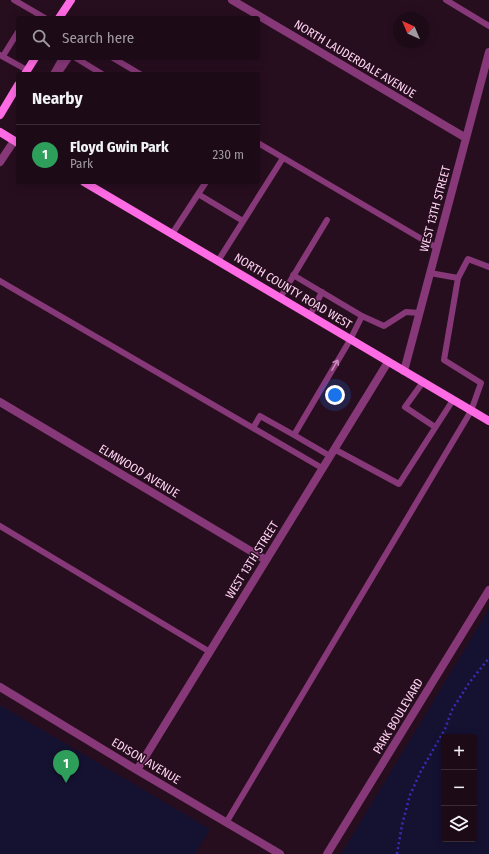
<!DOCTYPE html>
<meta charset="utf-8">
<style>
:root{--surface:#1d0a17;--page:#251320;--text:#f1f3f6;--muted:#a09aa1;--line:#3b2b36;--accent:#0b8043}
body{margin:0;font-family:"Fira Sans Condensed",sans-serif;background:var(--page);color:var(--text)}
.controls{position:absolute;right:12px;bottom:12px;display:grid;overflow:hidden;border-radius:4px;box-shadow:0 2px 10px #0003}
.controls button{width:36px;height:36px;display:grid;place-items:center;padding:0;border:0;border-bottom:1px solid var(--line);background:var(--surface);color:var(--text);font:20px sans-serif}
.compass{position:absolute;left:393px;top:12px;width:36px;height:36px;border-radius:50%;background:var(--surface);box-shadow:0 2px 10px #0003;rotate:316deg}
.you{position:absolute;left:335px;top:395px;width:14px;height:14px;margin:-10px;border:3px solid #fff;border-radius:50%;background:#1a73e8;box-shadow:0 0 0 6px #1a73e833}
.badge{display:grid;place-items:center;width:26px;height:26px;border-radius:50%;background:var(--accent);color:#fff;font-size:13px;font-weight:700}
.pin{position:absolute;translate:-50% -33px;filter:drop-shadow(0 1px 2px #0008)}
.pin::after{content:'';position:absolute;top:21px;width:14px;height:12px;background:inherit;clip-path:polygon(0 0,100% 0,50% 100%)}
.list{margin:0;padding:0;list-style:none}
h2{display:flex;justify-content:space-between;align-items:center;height:52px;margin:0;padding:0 16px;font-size:17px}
h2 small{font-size:13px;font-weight:400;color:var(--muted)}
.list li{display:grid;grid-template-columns:26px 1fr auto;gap:12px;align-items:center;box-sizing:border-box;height:60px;padding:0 16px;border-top:1px solid var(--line)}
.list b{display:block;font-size:15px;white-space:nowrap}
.list p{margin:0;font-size:13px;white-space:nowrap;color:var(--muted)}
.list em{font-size:13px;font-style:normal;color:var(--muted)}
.icon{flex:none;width:22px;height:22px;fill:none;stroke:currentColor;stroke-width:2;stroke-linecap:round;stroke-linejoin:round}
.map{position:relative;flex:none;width:489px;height:854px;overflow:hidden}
.search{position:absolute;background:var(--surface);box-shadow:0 2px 10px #0003;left:16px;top:16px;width:244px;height:44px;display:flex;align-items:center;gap:10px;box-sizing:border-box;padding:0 14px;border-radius:4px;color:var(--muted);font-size:15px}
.panel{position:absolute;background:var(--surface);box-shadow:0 2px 10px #0003;left:16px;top:72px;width:244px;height:112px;border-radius:4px}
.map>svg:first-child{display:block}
.green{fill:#151131;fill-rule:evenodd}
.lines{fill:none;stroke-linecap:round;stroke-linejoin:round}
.path{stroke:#392cbb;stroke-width:2.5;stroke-dasharray:2 3;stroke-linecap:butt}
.lane{stroke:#873878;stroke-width:6}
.street{stroke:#873878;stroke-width:8}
.secondary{stroke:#ff6be4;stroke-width:8}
.oneway{stroke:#c98ebc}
.labels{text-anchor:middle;stroke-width:3;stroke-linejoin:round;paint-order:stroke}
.street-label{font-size:12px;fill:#ffd4f3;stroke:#270e1f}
</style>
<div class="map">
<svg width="489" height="854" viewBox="0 0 489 854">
<rect width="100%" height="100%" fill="#270e1f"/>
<!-- green -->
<path class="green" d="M489,609V854H341ZM444,737H474V839H444Z
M0,705L210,829L195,854H0Z"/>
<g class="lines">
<!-- path -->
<path class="path" d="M397,854L402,825L410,795L421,771L445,729L452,710L469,683L489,658"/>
<!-- lane -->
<path class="lane" d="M14,0L45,18
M446,0L489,26
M0,55L27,70
M3,56L18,32
M76,58L102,74
M113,58L140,74
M53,74L62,58
M58,74L69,58
M258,143L437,248
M198,194L243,221
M172,234L206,182
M218,261L283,158
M293,275L362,316L384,326L406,312L420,313
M458,278L468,259L489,267
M0,281L322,468
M280,298L327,220
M310,315L322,292
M423,382L405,407L435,427
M253,428L260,416L294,435
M334,449L399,484L453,400
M330,456L294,435L350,340L362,316
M0,526L210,652
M226,823L471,411L481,383L444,360L458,278L430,273"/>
<!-- street -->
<path class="street" d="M232,0L466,138
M0,162L14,141
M404,371L489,52
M0,402L266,560
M0,687L137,770L280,854
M137,770L388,362
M327,854L489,590"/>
<!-- secondary -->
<path class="secondary" d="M59,18L71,0
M25,74L35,58
M0,115L18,85
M0,132L18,143
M84,182L489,421"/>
</g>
<!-- one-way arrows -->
<defs><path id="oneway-shaft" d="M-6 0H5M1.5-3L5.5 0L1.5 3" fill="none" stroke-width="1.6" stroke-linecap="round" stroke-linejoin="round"/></defs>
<use class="oneway" href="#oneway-shaft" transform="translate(335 365) rotate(-60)"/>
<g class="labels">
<!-- street labels -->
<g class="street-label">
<text transform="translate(355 59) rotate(31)" y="4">NORTH LAUDERDALE AVENUE</text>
<text transform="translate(435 209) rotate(-75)" y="4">WEST 13TH STREET</text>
<text transform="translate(293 291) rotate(31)" y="4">NORTH COUNTY ROAD WEST</text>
<text transform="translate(139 471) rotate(31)" y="4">ELMWOOD AVENUE</text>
<text transform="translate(252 560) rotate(-58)" y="4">WEST 13TH STREET</text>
<text transform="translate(398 716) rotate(-59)" y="4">PARK BOULEVARD</text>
<text transform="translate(146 761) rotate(31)" y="4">EDISON AVENUE</text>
</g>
</g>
</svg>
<div class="controls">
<button>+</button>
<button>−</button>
<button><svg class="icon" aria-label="layers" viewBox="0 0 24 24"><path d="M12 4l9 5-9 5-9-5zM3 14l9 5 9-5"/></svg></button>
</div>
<svg class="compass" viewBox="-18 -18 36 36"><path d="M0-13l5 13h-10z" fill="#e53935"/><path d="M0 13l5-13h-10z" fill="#a09aa1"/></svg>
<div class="you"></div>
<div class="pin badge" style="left:66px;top:783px;background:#2e9e5b">1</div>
<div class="search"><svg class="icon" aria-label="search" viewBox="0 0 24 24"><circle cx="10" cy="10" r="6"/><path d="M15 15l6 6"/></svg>Search here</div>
<section class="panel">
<h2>Nearby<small></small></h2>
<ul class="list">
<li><span class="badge" style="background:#2e9e5b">1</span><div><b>Floyd Gwin Park</b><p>Park</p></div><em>230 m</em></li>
</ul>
</section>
</div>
